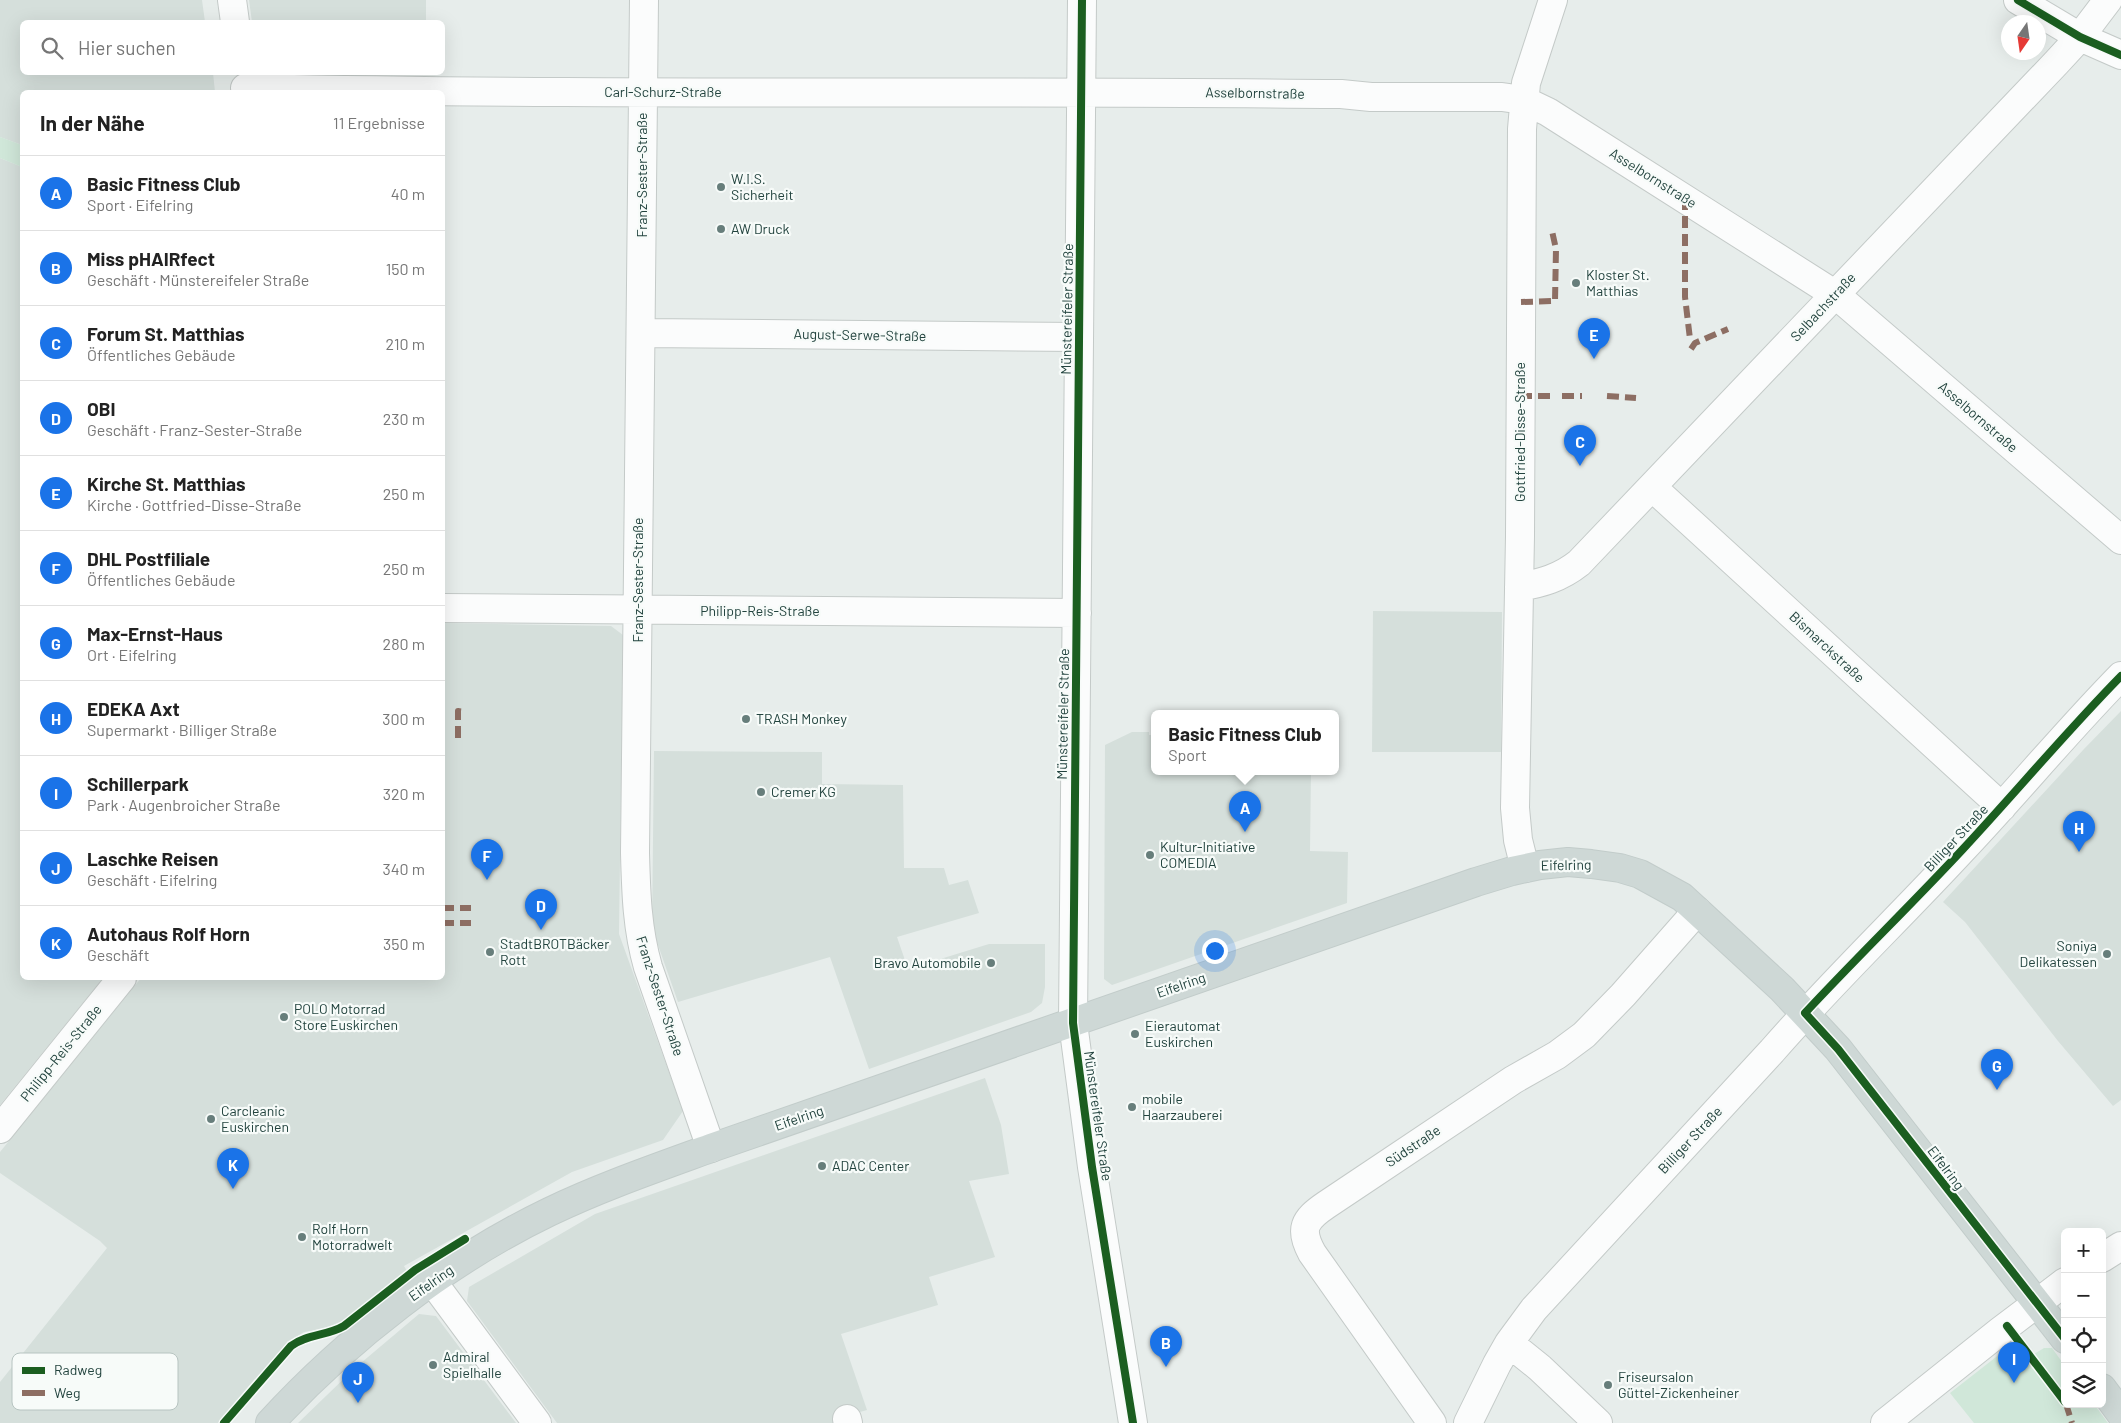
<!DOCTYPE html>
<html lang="de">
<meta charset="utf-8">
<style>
:root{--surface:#fff;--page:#f2f2f2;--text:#222;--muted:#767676;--line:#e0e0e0;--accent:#1a73e8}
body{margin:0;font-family:Barlow,sans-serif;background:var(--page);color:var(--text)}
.controls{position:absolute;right:15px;bottom:15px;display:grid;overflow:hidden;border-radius:8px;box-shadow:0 5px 20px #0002}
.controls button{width:45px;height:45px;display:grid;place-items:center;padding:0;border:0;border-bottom:1px solid var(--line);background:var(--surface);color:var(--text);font:25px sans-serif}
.compass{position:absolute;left:2001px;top:15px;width:45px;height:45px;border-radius:50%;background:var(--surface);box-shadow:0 5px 20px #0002;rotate:193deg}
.you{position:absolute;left:1214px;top:950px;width:18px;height:18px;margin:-12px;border:4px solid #fff;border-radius:50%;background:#1a73e8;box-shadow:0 0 0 8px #1a73e833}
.badge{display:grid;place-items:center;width:32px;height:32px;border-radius:50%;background:var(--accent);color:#fff;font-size:16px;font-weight:700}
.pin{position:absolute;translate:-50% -41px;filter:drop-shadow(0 1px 2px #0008)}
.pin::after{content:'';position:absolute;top:26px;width:18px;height:15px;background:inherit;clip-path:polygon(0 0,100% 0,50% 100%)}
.popup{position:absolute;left:1151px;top:710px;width:188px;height:65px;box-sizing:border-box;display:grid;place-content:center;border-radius:8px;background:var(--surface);filter:drop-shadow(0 1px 4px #0005);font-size:16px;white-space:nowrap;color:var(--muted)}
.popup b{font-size:19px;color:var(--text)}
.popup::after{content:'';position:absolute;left:50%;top:100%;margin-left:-10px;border:10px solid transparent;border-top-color:var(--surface)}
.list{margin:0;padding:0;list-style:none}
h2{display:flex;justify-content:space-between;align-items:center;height:65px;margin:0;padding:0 20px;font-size:21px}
h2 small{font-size:16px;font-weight:400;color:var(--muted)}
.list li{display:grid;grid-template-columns:32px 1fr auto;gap:15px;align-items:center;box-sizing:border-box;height:75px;padding:0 20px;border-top:1px solid var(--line)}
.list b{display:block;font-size:19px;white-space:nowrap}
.list p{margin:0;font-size:16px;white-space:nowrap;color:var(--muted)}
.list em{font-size:16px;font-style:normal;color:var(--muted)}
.icon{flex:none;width:28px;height:28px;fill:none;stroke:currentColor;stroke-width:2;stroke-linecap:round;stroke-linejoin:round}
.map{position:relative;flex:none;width:2121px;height:1423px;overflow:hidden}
.search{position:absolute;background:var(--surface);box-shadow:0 5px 20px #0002;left:20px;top:20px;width:425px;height:55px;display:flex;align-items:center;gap:12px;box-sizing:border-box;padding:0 18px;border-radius:8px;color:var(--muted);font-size:19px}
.panel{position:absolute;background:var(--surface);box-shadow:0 5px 20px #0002;left:20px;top:90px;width:425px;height:890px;border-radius:8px}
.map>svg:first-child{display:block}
.built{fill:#d5dfdb}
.green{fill:#d0e7d9}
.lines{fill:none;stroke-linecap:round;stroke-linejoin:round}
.minor-casing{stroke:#c4cac8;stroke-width:30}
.major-casing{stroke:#c2ccca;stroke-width:30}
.minor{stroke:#fbfcfc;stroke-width:28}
.major{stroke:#ced8d6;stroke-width:28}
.quiet{stroke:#8d6e63;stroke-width:6;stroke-dasharray:12 6;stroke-linecap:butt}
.cycleway-casing{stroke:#f7fbf9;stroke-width:11}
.cycleway{stroke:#1b5e20;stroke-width:8}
.poi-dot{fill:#677e7b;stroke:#f7fbf9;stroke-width:2}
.labels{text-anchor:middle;stroke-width:4.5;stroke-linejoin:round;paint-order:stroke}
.street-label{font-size:14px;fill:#22433e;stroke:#f7fbf9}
.poi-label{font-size:14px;fill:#22433e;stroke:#f7fbf9;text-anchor:start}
.key{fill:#f7fbf9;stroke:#b7c4c1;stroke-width:1}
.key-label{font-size:14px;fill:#22433e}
</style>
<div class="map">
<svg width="2121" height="1423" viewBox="0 0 2121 1423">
<rect width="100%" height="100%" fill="#e7edeb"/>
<!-- built -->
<path class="built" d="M0,0H202L205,22H22V72L213,73L215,92H22V145L0,137Z
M249,0H426V22H252Z
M0,158L22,167V978H103L0,1105Z
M1373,611L1502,612L1501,752H1372Z
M443,623L611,626L623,635L619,934L683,1111L663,1140L572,1172L404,1266L407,1271L340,1323L331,1327L304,1332L294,1338L218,1423H0V1382L107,1248L100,1241L0,1173V1152L141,978H442Z
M2121,711V1100L2113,1106L2058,1041L1965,922L1943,902L2084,749Z
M1132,732H1149V735H1155V771H1311L1310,851L1348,852L1347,903L1112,985L1104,979L1105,745Z
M654,751L822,752V784L903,785L904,868H944L949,885L968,880L979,913L897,937L908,969L989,944H1045V987L1042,1003L1031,1012L869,1069L830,957L678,1002L652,928Z
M985,1078L1001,1125L1009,1174L969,1181L995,1257L929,1277L938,1305L841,1334L867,1410L835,1419L836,1423H557L467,1301L469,1287L595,1214Z
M419,1314L436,1316L516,1423H298L355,1368Z"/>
<!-- green -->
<path class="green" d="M0,137L22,145V167L0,158Z
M2014,1343L2026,1359L2044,1348H2052L2065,1366V1404H2094L2108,1423H1974L1950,1393Z"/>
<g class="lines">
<!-- minor casing -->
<g class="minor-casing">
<path id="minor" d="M232,0L235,22
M644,0L635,853C636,892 637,929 648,967L711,1148
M1082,0L1073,1023L1092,1167L1133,1423
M2018,0L2080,37L2121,55
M245,88C610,96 976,90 1341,94L1371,97H1502L1523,100L1548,112L1836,295L2121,540
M641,333L1079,337
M1652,487L2002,807
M1519,587C1542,583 1560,578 1579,563L2056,63L2080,37L2108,0
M442,608L1077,613
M1525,868L1518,840L1515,808L1520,536L1522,129L1526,83L1553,0
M0,1129L122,978
M2102,1258L2121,1246
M432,1281L537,1423
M1509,1343L1540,1368L1598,1423
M847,1419L848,1423
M1432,1423L1312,1253C1299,1229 1304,1220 1326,1205L1513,1080L1557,1055L1584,1035L1623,995L1697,911
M1468,1423L1497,1364L1509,1343L1534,1309L1772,1051C1833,981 1899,918 1962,850C2016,793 2066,732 2121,676
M1885,1423L1999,1332L2065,1282"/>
</g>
<!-- major casing -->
<g class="major-casing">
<path id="major" d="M2102,1388L2121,1414
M270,1423C346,1340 447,1261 549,1212C601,1187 656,1168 711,1148L1476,882L1512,871L1540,865L1568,862L1591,864L1620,868L1640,874L1682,897L1782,989L1838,1049L2065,1339"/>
</g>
<!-- minor -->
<use href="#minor" class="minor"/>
<!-- major -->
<use href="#major" class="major"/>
<!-- quiet -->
<path class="quiet" d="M1685,198V297L1690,339
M1521,302L1555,301L1556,249L1552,231
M1691,349L1695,343L1728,329
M1520,396H1550
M1562,396H1582
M1607,396L1636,398
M458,738V711L466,712
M442,908H471
M442,923H471
M2066,1404L2072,1423"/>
<!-- cycleway casing -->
<g class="cycleway-casing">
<path id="cycleway" d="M1082,0L1073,1023L1092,1167L1133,1423
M2018,0L2080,37L2121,55
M2007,1326L2065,1402
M2065,1339L1838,1049L1805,1013C1857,957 1911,905 1963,849C2016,792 2066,732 2121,676
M224,1423L291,1346C307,1334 327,1336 344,1326L415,1270L465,1239"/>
</g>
<!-- cycleway -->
<use href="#cycleway" class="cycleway"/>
</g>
<!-- markers -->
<g class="poi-dot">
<circle cx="721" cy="187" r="5"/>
<circle cx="721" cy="229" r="5"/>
<circle cx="1576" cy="283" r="5"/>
<circle cx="746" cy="719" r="5"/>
<circle cx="761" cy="792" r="5"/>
<circle cx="1150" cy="855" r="5"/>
<circle cx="490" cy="952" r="5"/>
<circle cx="2107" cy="954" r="5"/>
<circle cx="991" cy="963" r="5"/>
<circle cx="284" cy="1017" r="5"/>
<circle cx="1135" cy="1034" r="5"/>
<circle cx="1132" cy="1107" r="5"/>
<circle cx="211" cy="1119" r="5"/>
<circle cx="822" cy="1166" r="5"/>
<circle cx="302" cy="1237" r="5"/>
<circle cx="433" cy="1365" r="5"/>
<circle cx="1608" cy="1385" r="5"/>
</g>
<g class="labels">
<!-- street labels -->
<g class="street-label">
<text x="663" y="97">Carl-Schurz-Straße</text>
<text transform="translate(1255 93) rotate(1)" y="5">Asselbornstraße</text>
<text transform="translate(642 175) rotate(-90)" y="5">Franz-Sester-Straße</text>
<text transform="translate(1653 178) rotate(32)" y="5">Asselbornstraße</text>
<text transform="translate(1823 307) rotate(-47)" y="5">Selbachstraße</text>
<text transform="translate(1067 309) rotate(-89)" y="5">Münstereifeler Straße</text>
<text transform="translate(860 335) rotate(1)" y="5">August-Serwe-Straße</text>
<text transform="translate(1978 417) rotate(41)" y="5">Asselbornstraße</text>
<text transform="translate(1520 432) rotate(-90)" y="5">Gottfried-Disse-Straße</text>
<text transform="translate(638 580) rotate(-90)" y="5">Franz-Sester-Straße</text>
<text x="760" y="616">Philipp-Reis-Straße</text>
<text transform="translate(1827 647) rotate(43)" y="5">Bismarckstraße</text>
<text transform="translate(1063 714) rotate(-89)" y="5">Münstereifeler Straße</text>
<text transform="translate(1956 838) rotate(-47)" y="5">Billiger Straße</text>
<text transform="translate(1566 865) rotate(-1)" y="5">Eifelring</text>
<text transform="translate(1181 985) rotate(-19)" y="5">Eifelring</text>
<text transform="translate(660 996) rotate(72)" y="5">Franz-Sester-Straße</text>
<text transform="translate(61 1053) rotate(-51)" y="5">Philipp-Reis-Straße</text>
<text transform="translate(1098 1116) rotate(82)" y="5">Münstereifeler Straße</text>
<text transform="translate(799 1118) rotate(-19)" y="5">Eifelring</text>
<text transform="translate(1690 1140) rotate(-47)" y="5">Billiger Straße</text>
<text transform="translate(1413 1146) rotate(-34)" y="5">Südstraße</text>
<text transform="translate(1946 1168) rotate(53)" y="5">Eifelring</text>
<text transform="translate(431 1283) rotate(-35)" y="5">Eifelring</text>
</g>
<!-- poi labels -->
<g class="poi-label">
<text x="731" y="184">W.I.S.<tspan x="731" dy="16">Sicherheit</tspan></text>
<text x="731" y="234">AW Druck</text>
<text x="1586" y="280">Kloster St.<tspan x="1586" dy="16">Matthias</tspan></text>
<text x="756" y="724">TRASH Monkey</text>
<text x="771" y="797">Cremer KG</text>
<text x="1160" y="852">Kultur-Initiative<tspan x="1160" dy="16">COMEDIA</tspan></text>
<text x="500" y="949">StadtBROTBäcker<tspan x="500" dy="16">Rott</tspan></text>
<text x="2097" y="951" text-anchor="end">Soniya<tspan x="2097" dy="16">Delikatessen</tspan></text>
<text x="981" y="968" text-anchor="end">Bravo Automobile</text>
<text x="294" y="1014">POLO Motorrad<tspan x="294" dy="16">Store Euskirchen</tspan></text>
<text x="1145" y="1031">Eierautomat<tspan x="1145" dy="16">Euskirchen</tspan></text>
<text x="1142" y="1104">mobile<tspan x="1142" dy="16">Haarzauberei</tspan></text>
<text x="221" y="1116">Carcleanic<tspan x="221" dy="16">Euskirchen</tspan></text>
<text x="832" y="1171">ADAC Center</text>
<text x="312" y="1234">Rolf Horn<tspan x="312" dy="16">Motorradwelt</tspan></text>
<text x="443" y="1362">Admiral<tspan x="443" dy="16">Spielhalle</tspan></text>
<text x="1618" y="1382">Friseursalon<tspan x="1618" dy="16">Güttel-Zickenheiner</tspan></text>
</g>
</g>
<!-- legend -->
<rect x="12" y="1353" width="166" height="57" rx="8" class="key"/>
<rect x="22" y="1367" width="23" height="7" fill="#1b5e20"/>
<rect x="22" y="1390" width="23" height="6" fill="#8d6e63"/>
<g class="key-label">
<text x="54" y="1375">Radweg</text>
<text x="54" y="1398">Weg</text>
</g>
</svg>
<div class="controls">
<button>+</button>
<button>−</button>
<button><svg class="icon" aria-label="locate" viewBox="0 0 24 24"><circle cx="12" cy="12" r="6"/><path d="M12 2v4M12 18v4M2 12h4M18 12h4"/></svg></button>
<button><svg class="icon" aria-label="layers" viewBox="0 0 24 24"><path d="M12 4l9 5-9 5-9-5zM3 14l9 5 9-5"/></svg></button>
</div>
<svg class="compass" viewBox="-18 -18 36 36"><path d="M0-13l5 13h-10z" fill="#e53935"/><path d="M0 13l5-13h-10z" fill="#767676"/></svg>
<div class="you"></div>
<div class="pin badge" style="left:1245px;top:832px">A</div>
<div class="popup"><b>Basic Fitness Club</b>Sport</div>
<div class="pin badge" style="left:1166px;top:1367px">B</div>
<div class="pin badge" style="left:1580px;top:466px">C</div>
<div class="pin badge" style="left:541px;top:930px">D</div>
<div class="pin badge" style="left:1594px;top:359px">E</div>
<div class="pin badge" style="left:487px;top:880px">F</div>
<div class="pin badge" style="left:1997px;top:1090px">G</div>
<div class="pin badge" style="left:2079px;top:852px">H</div>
<div class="pin badge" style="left:2014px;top:1383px">I</div>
<div class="pin badge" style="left:358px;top:1403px">J</div>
<div class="pin badge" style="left:233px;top:1189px">K</div>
<div class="search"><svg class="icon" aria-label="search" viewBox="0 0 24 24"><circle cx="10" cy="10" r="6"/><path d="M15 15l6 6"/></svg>Hier suchen</div>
<section class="panel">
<h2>In der Nähe<small>11 Ergebnisse</small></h2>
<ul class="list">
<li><span class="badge">A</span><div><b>Basic Fitness Club</b><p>Sport · Eifelring</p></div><em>40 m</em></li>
<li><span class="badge">B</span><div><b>Miss pHAIRfect</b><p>Geschäft · Münstereifeler Straße</p></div><em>150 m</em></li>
<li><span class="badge">C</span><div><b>Forum St. Matthias</b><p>Öffentliches Gebäude</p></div><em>210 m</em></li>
<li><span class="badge">D</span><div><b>OBI</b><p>Geschäft · Franz-Sester-Straße</p></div><em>230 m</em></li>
<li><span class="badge">E</span><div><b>Kirche St. Matthias</b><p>Kirche · Gottfried-Disse-Straße</p></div><em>250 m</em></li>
<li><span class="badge">F</span><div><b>DHL Postfiliale</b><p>Öffentliches Gebäude</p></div><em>250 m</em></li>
<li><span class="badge">G</span><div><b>Max-Ernst-Haus</b><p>Ort · Eifelring</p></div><em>280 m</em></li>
<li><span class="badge">H</span><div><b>EDEKA Axt</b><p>Supermarkt · Billiger Straße</p></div><em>300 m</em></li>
<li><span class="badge">I</span><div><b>Schillerpark</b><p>Park · Augenbroicher Straße</p></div><em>320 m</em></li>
<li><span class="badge">J</span><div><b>Laschke Reisen</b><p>Geschäft · Eifelring</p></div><em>340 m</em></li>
<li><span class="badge">K</span><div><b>Autohaus Rolf Horn</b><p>Geschäft</p></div><em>350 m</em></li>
</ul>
</section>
</div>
